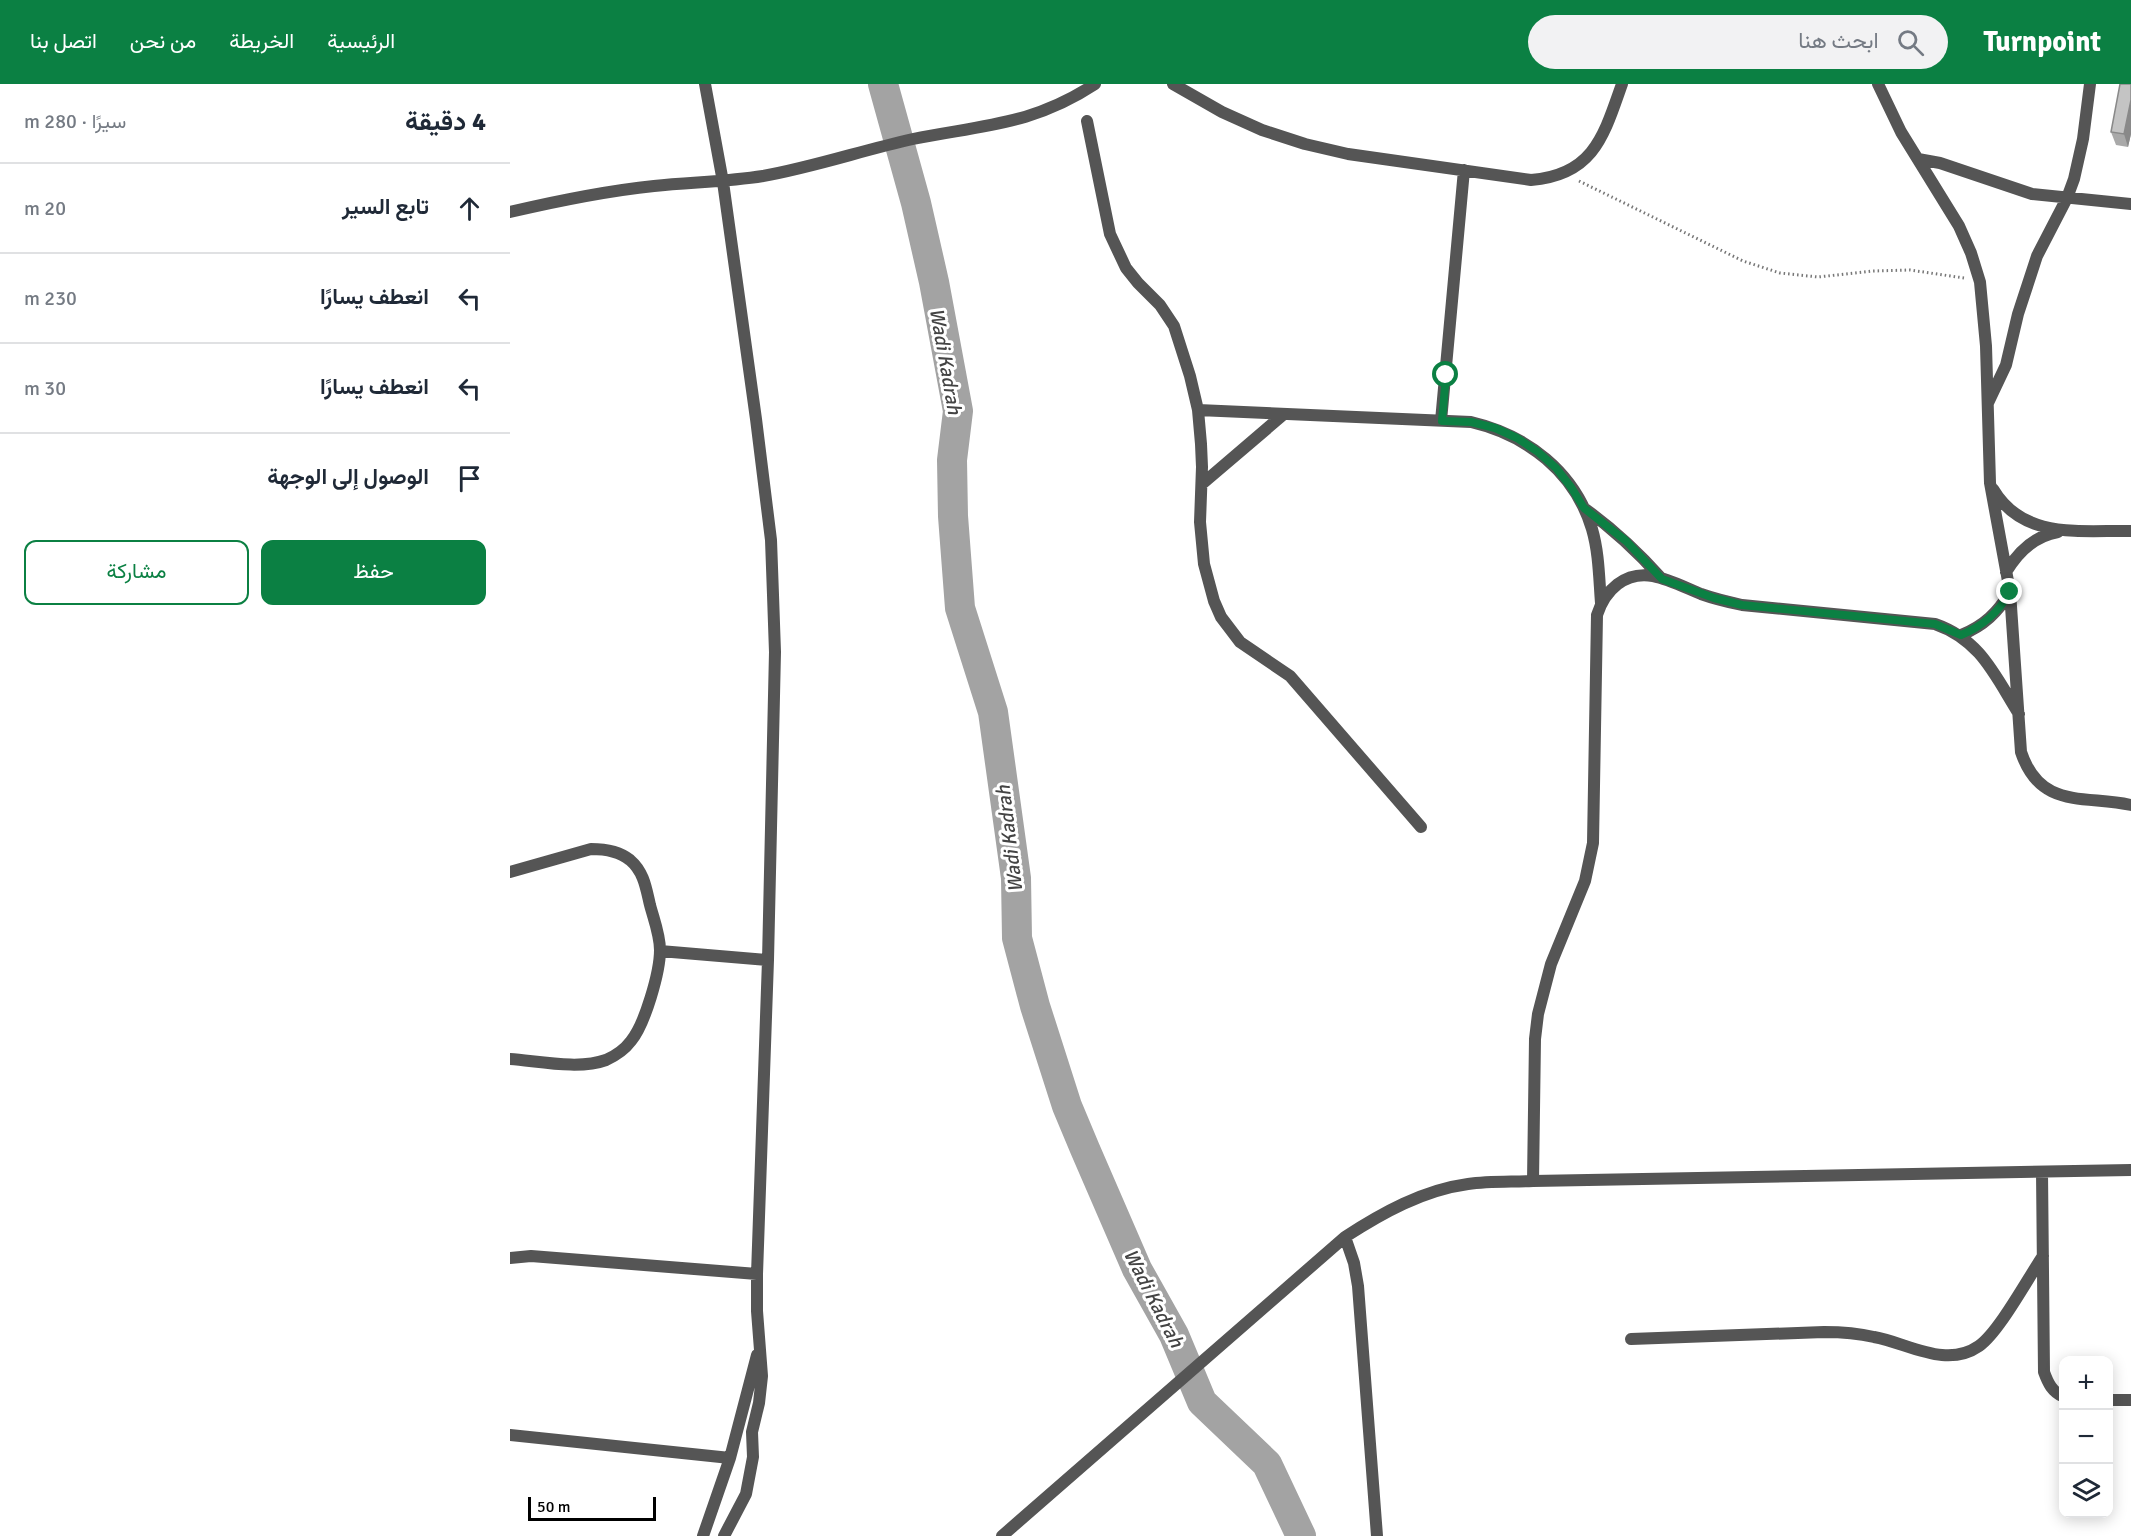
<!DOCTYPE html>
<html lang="ar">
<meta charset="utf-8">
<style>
:root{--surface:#fff;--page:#f2f2f3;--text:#1f2937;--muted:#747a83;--line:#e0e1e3;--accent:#0b8043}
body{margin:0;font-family:Signika,Vazirmatn,sans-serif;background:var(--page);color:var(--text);direction:rtl}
.controls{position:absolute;right:18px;bottom:18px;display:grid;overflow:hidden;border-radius:12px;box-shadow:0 3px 15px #0003}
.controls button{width:54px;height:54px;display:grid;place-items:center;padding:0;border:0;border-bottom:2px solid var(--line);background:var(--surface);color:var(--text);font:30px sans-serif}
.scale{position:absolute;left:18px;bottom:15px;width:128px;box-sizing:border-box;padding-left:6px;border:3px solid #000;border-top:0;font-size:16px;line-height:21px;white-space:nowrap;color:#000;-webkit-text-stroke:4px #fff;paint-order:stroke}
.stop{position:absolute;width:18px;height:18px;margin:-14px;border:4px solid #0b8043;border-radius:50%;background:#fff}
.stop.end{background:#0b8043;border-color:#fff;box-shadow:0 2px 6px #0008}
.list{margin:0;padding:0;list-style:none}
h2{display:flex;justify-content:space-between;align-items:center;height:78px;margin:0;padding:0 24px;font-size:26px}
h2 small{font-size:20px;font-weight:400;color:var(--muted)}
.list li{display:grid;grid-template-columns:39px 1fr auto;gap:18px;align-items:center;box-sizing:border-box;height:90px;padding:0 24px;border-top:2px solid var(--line)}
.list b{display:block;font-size:22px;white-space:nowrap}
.list em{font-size:20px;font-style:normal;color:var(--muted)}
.actions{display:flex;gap:12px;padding:18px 24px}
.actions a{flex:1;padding:14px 0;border:2px solid var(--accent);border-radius:12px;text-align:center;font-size:21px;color:var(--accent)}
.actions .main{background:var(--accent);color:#fff}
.icon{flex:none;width:33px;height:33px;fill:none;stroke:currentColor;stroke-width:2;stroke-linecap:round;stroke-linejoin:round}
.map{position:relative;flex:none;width:1621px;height:1452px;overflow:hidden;direction:ltr}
header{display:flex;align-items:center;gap:36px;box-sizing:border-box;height:84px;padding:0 30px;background:var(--accent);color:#fff}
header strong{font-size:28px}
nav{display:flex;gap:33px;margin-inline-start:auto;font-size:21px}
.search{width:420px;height:54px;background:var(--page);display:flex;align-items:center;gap:15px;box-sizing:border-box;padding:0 21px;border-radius:33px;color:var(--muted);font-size:22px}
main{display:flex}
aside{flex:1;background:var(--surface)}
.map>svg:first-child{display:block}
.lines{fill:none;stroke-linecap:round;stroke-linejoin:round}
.river{stroke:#a3a3a3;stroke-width:30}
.path{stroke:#777;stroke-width:3;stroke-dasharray:1.5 3;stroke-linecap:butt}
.street{stroke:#555;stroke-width:12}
.wall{fill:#a9a9a9}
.shaded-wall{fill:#898989}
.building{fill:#c4c4c4;stroke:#898989;stroke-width:1.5}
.route{stroke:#0b8043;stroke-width:8}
.labels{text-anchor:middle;stroke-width:6;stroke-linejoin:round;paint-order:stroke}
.water-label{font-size:20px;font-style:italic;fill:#444;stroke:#fff}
</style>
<header>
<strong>Turnpoint</strong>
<div class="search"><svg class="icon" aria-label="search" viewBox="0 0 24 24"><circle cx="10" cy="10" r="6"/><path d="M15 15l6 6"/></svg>ابحث هنا</div>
<nav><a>الرئيسية</a><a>الخريطة</a><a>من نحن</a><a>اتصل بنا</a></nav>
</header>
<main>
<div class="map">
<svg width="1621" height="1452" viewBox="0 0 1621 1452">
<rect width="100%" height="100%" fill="#fff"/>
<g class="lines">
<!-- river -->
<path class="river" d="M373,0L406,119L424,198L448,327L442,376L443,432L450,524L483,628L506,794L507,854L525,922L557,1022L575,1065L627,1185L664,1251L692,1318L757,1380L791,1452"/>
<!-- path -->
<path class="path" d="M1069,97L1233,177L1270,189L1308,193L1363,187L1400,186L1454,194"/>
<!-- street -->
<path class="street" d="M195,0L213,98L246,335L261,456L263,511L265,568L258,876L247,1190V1227L252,1292L249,1319L242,1348L243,1373L236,1410L214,1452
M663,0L712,28L752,46L795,60L838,70L1021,96C1084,91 1094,51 1112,0
M1368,0L1391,48L1449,142L1461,169L1470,198L1476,262L1480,399L1500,508L1511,668C1530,725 1573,711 1621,721
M577,37L600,150L616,184L628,199L650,221L664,242L680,292L688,326L691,360L692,383L690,438L694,480L704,517L711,533L730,558L780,592L911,743
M1408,75L1430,79L1522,110L1621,120
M0,128C47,117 96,107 144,102C180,98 216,98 253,92C304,83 353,66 403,55C473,41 523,41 585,0
M1478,319L1496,281L1508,230L1527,172L1557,114L1564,95L1573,55L1580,0
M688,326L961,338C1017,351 1065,388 1082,445C1089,469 1089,494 1091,519
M931,337L954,86
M692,400L774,330
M1483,405C1513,456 1570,446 1621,447
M1074,424C1103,445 1127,467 1151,494
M1496,488C1508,468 1524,452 1548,448
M1451,551C1474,542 1488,528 1500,508
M0,788L81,765C95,765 109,767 120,776C134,788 136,804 140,821C144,836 150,851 150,866C150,888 135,940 121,957C115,965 105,972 96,976C69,986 28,977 0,975
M150,867L258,876
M1532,1088L1534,1288C1538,1299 1542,1308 1554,1313
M1023,1097L1025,955L1028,930L1041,880L1075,797L1083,759L1087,531C1095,506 1115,487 1143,492C1159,495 1176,504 1191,510C1205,515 1218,518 1232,521L1425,540C1471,556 1485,592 1509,630
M835,1153L844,1179L848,1202L867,1452
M0,1174L21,1172L247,1190
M1121,1255L1314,1248C1331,1248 1347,1249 1364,1253C1398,1259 1436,1285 1469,1262C1489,1248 1518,1194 1533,1172
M1598,1316H1621
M0,1351L220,1374
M193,1452L220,1374L247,1271
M492,1452L835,1153C872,1129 913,1106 958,1100C979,1097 1001,1098 1023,1097L1621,1086"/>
</g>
<!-- wall -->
<path class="wall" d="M1621,0V50L1618,63L1606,61L1601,48Z"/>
<!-- shaded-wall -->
<path class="shaded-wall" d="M1621,16V50L1618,63L1614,50Z"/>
<!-- building -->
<path class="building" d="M1610,0H1621V16L1614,50L1601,48Z"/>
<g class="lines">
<!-- route -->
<path class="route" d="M936,291L932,337L961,338L985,344L1007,354L1028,368L1046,384L1061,403L1074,424L1116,457L1152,495L1204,514L1232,521L1425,540L1451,551C1473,542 1488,529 1500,508"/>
</g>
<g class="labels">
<!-- water labels -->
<g class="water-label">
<text transform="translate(436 277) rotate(80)" y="7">Wadi Kadrah</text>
<text transform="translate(499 755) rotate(-97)" y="7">Wadi Kadrah</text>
<text transform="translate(644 1214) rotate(63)" y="7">Wadi Kadrah</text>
</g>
</g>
</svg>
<div class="controls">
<button>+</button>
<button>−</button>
<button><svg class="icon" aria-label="layers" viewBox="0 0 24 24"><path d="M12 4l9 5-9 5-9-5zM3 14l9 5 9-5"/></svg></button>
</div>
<div class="scale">50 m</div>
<div class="stop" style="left:936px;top:291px"></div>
<div class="stop end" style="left:1500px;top:508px"></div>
</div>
<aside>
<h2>4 دقيقة<small>سيرًا · 280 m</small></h2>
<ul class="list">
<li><svg class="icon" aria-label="ahead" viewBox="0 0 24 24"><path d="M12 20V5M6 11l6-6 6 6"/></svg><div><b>تابع السير</b></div><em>20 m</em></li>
<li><svg class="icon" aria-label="left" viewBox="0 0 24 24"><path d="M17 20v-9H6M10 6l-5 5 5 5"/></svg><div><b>انعطف يسارًا</b></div><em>230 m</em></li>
<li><svg class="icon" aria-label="left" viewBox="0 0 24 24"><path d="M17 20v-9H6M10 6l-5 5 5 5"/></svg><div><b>انعطف يسارًا</b></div><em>30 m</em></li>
<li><svg class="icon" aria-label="arrive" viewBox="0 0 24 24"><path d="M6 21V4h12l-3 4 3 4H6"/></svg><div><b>الوصول إلى الوجهة</b></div></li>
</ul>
<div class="actions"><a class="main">حفظ</a><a>مشاركة</a></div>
</aside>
</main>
